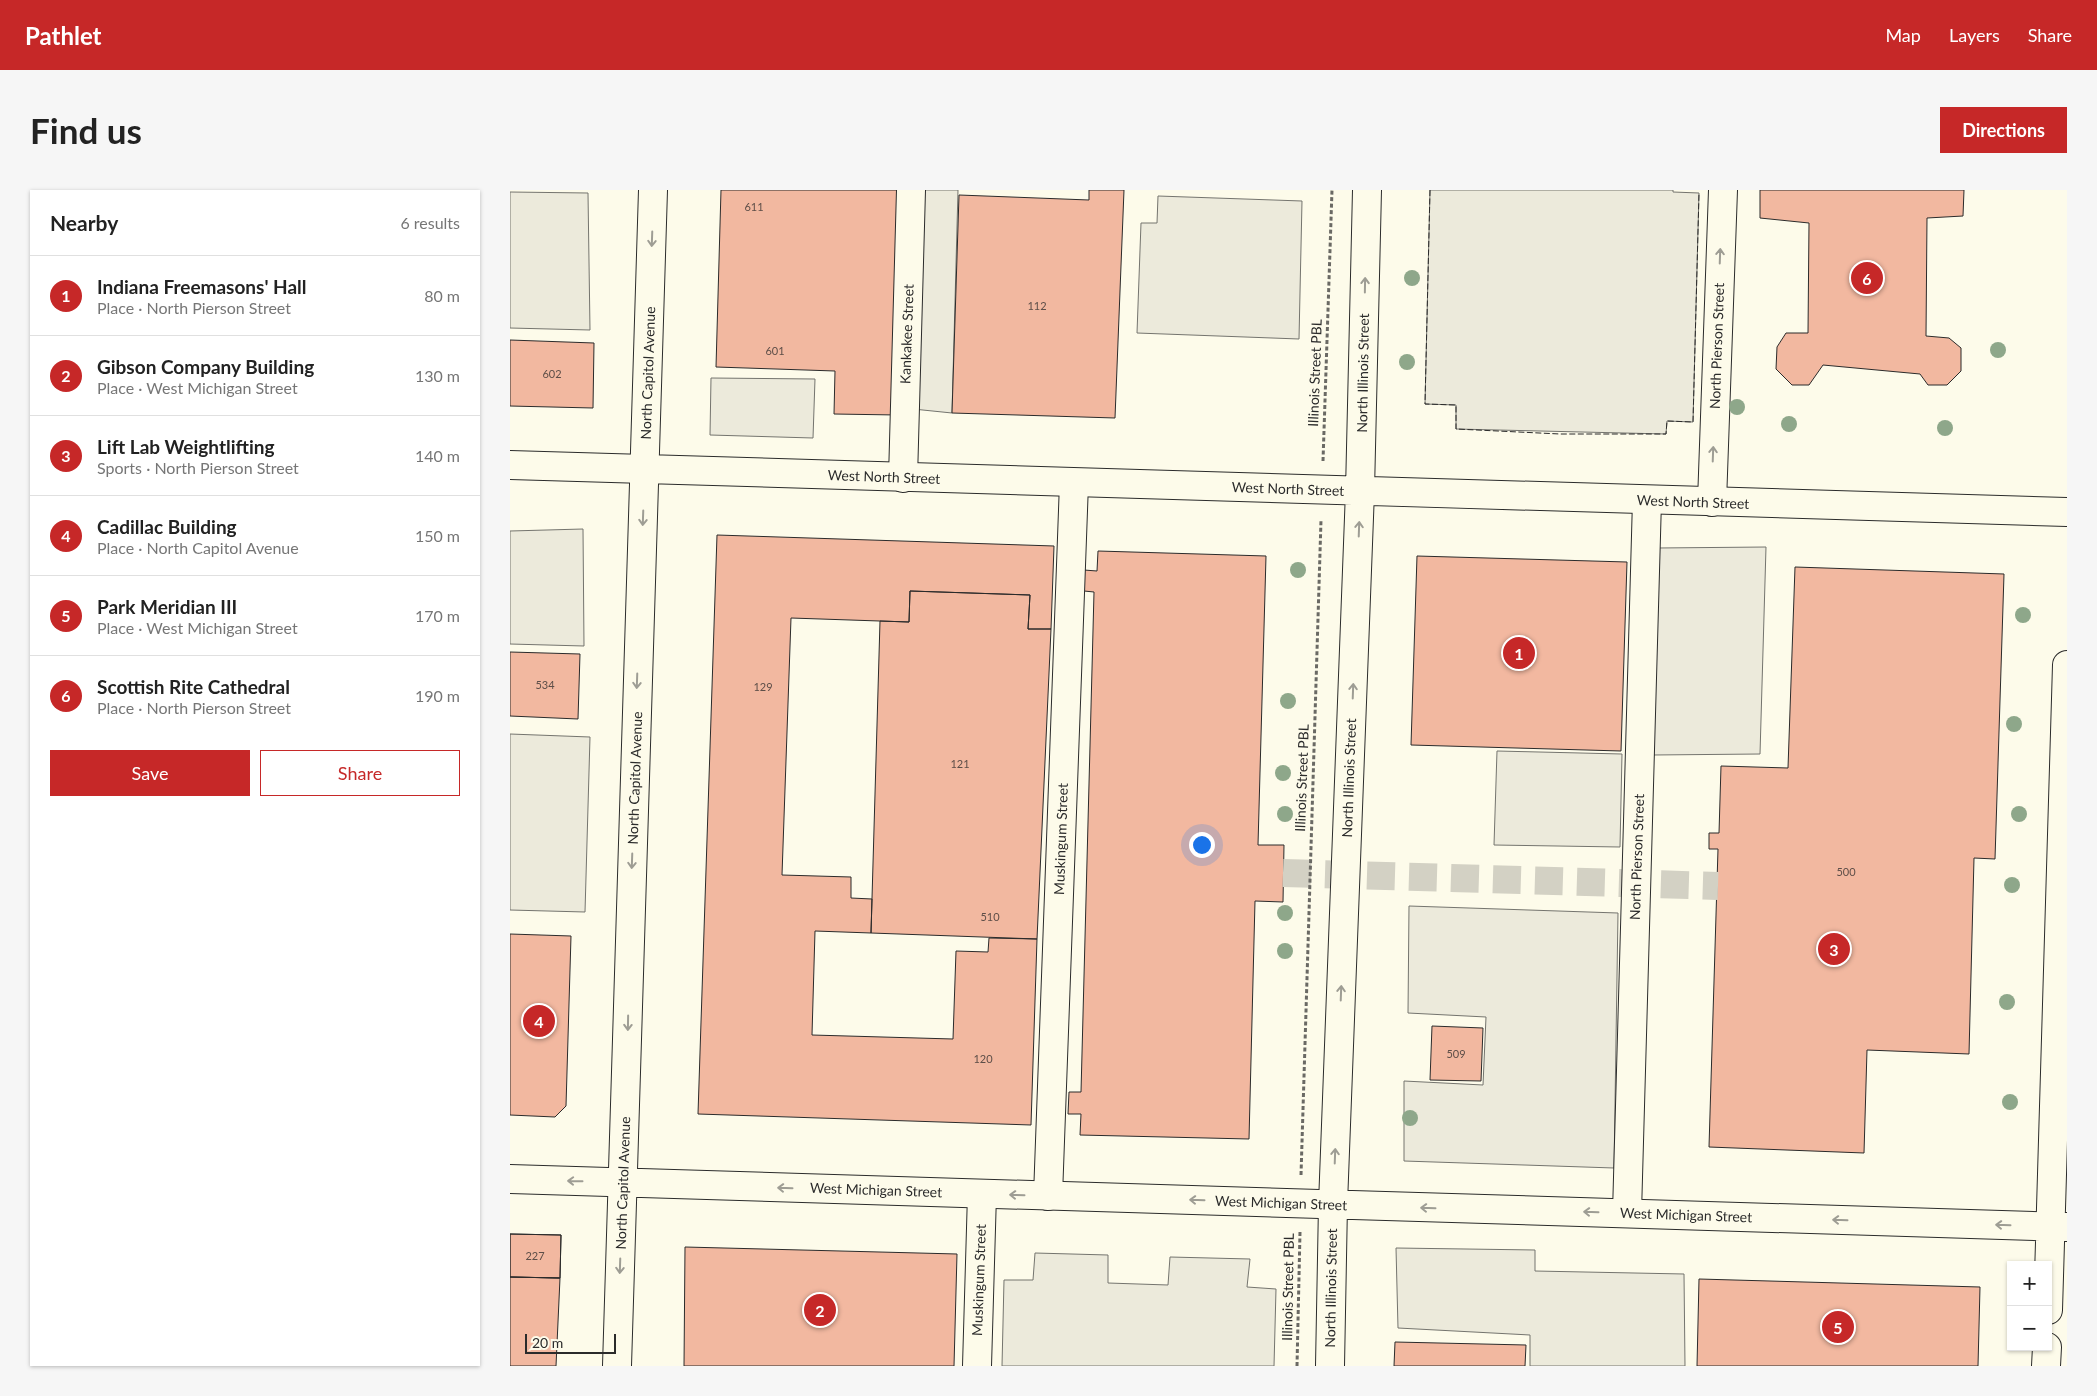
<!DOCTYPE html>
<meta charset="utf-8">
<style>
:root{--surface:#fff;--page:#f6f6f6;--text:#222;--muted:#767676;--line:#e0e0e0;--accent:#c62828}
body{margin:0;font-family:Lato,sans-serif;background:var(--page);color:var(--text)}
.controls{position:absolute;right:15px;bottom:15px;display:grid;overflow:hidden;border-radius:0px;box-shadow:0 1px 4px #0004}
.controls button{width:45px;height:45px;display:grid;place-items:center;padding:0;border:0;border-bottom:1px solid var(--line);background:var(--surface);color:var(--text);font:25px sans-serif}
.scale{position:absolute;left:15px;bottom:12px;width:91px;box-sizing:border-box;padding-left:5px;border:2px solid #2b2b2b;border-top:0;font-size:14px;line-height:18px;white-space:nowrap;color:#2b2b2b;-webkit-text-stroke:4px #fdfbea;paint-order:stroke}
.you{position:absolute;left:691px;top:654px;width:18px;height:18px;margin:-12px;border:4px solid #fff;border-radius:50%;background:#1a73e8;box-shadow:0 0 0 8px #1a73e833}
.badge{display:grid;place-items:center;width:32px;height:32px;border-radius:50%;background:var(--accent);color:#fff;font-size:16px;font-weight:700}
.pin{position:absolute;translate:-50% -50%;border:2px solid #fff;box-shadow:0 1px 5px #0006}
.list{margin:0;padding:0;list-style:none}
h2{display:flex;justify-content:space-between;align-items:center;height:65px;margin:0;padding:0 20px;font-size:21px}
h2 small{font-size:16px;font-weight:400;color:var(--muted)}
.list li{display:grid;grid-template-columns:32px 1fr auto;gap:15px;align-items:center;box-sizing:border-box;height:80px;padding:0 20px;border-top:1px solid var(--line)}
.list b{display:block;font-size:19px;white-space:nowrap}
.list p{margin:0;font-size:16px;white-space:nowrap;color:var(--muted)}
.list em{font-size:16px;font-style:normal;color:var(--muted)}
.actions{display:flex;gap:10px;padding:15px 20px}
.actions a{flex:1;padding:11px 0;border:1px solid var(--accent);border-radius:0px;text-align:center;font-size:18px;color:var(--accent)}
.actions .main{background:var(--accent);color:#fff}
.map{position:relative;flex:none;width:1557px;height:1176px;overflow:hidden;border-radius:0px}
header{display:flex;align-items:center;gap:30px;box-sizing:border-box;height:70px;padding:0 25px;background:var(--accent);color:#fff}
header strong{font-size:24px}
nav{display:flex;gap:28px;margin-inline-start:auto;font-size:18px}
.intro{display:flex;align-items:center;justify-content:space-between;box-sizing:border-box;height:120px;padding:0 30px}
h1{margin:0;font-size:35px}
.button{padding:12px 22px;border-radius:0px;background:var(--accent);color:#fff;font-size:18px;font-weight:700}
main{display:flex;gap:30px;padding:0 30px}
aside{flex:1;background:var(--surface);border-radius:0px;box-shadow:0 1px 4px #0004}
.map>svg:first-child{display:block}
.parking{fill:#eceadb;stroke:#74746e}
.building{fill:#f2b8a0;stroke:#2b2b2b}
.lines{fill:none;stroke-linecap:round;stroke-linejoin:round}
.minor-tunnel{stroke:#d3d1c4;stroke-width:28;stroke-dasharray:28 14;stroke-linecap:butt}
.minor-casing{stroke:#2b2b2b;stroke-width:30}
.major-casing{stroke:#2b2b2b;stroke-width:30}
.path{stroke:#6a6964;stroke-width:3;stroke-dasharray:4 2.5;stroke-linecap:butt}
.minor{stroke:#fdfbea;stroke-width:28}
.major{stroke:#fdfbea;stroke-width:28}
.fence{stroke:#2b2b2b;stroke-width:1;stroke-dasharray:6 2.5;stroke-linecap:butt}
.tree{fill:#8ea78a}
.oneway{stroke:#9e9d94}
.labels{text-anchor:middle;stroke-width:4;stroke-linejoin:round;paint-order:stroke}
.number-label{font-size:11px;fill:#5d4e48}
.street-label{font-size:14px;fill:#2b2b2b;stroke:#fdfbea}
</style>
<header>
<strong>Pathlet</strong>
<nav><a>Map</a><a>Layers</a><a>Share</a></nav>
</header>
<div class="intro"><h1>Find us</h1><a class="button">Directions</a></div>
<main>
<aside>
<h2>Nearby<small>6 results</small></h2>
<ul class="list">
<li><span class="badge">1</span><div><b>Indiana Freemasons' Hall</b><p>Place · North Pierson Street</p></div><em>80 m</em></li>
<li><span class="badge">2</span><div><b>Gibson Company Building</b><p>Place · West Michigan Street</p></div><em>130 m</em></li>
<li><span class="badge">3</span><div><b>Lift Lab Weightlifting</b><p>Sports · North Pierson Street</p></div><em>140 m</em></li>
<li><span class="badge">4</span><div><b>Cadillac Building</b><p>Place · North Capitol Avenue</p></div><em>150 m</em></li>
<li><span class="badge">5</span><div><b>Park Meridian III</b><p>Place · West Michigan Street</p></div><em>170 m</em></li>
<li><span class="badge">6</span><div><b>Scottish Rite Cathedral</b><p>Place · North Pierson Street</p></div><em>190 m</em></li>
</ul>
<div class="actions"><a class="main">Save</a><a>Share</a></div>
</aside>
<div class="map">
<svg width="1557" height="1176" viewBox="0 0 1557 1176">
<rect width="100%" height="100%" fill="#fdfbea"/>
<!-- parking -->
<path class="parking" d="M412,0H448L442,223L403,219Z
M920,0H1163V2L1189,3L1183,232L1157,231L1156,244L946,239V215L915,214Z
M0,2L78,3L80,140L0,138Z
M648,6L792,11L789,149L627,143L631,33H647Z
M201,188L305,189L303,248L200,245Z
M73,339L74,456L0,454V341Z
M1256,357L1250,564L1143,565L1147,358Z
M0,544L80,547L75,722L0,720Z
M987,561L1112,564L1110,657L984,655Z
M899,716L1108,723L1104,978L894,971V891L973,895L976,827L898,823Z
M886,1058L1025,1060V1081L1174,1084L1175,1176H1020V1145L888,1138Z
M525,1063L598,1065V1093L658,1095L660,1067L740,1069L737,1097L766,1099L764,1176H492L494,1090H523Z"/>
<!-- building -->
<path class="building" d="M211,0H393L387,225L324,224L325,181L206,177Z
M579,0H614L605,228L442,223L449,5L579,10Z
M1250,0H1454L1453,26L1417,28L1416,146L1439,148L1451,158V181L1437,195H1418L1410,184L1313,175L1299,195H1282L1266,179L1267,157L1276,143H1298L1299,33L1250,28Z
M0,150L84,153L83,218L0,216Z
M207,345L544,356L541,439H518L520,405L400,401L399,432L281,428L272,685L341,687V708L362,709L361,743L305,741L302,845L443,849L446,761L478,762L479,748L527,749L521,935L188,924Z
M588,361L756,366L748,655H774L773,712L745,711L739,949L570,945L571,924H558L559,902H571L584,402L574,401V380L587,381Z
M907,366L1117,372L1111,561L901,555Z
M1285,377L1494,384L1485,669L1464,668L1459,864L1357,860L1354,963L1199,957L1208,659H1199V643H1209L1211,576L1278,578Z
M400,401L520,405L518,439H541L527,749L361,743L370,431L399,432Z
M0,462L70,464L68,529L0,526Z
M0,744L61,746L56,916L45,927L0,925Z
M922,836L973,838L971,891L920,890Z
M0,1044L51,1045L50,1088L0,1087Z
M0,1044L51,1045L50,1088L0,1087Z
M175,1057L447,1064L444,1176H174Z
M0,1087L50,1088L46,1176H0Z
M1189,1089L1470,1097L1468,1176H1187Z
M885,1152L1016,1155L1015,1176H884Z"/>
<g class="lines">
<!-- minor-tunnel -->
<path class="minor-tunnel" d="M773,683L1208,696"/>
<!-- minor casing -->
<g class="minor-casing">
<path id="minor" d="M0,275L135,279
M393,288L401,0
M1202,312L1213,0
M538,1006L564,293
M1117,1023L1137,310
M467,1176L472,1004"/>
</g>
<!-- major casing -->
<g class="major-casing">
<path id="major" d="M135,279L1557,322
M0,989L1557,1037
M1538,1120L1557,475
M107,1176L143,0
M820,1176L823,1014L850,301L857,0
M1536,1176L1537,1157"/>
</g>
<!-- path -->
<path class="path" d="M813,271L822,0
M791,985L811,330
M787,1176L790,1042"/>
<!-- minor -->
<use href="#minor" class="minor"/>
<!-- major -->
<use href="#major" class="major"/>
<!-- fence -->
<path class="fence" d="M920,0L915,214L946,215V239L1050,244H1156L1157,231L1183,232L1189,3"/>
</g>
<!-- trees -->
<g class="tree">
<circle cx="902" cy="88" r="8"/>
<circle cx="1488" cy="160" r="8"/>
<circle cx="897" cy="172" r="8"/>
<circle cx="1227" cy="217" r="8"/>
<circle cx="1279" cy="234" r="8"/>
<circle cx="1435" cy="238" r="8"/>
<circle cx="788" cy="380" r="8"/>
<circle cx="1513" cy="425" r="8"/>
<circle cx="778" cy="511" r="8"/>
<circle cx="1504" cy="534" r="8"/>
<circle cx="773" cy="583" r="8"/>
<circle cx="775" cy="624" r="8"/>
<circle cx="1509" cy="624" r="8"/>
<circle cx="1502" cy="695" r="8"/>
<circle cx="775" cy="723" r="8"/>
<circle cx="775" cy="761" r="8"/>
<circle cx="1497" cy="812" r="8"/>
<circle cx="1500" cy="912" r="8"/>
<circle cx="900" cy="928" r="8"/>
</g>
<!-- one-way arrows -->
<defs><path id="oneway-shaft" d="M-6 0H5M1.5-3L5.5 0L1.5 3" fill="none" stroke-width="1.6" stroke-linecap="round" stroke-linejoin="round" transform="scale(1.25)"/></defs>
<g class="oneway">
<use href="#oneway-shaft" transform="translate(142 49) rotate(92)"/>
<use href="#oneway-shaft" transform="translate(1210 66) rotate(-88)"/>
<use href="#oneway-shaft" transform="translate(855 95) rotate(-89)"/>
<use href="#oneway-shaft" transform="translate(1203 264) rotate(-88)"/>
<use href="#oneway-shaft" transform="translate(133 328) rotate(92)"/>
<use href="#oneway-shaft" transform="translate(849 339) rotate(-88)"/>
<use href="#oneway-shaft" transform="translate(127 491) rotate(92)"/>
<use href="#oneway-shaft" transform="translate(843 501) rotate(-88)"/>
<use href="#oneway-shaft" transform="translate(122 671) rotate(92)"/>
<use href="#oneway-shaft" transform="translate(831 803) rotate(-88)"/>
<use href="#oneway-shaft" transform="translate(118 833) rotate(91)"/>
<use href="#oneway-shaft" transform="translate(825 966) rotate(-88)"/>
<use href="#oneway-shaft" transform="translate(65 991) rotate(-179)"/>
<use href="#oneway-shaft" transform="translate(275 998) rotate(-178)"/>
<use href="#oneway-shaft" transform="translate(507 1005) rotate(-178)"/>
<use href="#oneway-shaft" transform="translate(687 1010) rotate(-178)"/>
<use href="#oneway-shaft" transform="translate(918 1018) rotate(-178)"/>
<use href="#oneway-shaft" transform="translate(1081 1022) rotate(-178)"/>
<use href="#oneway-shaft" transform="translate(1330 1030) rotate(-178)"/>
<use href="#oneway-shaft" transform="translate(1493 1035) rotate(-178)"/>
<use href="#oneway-shaft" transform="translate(110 1076) rotate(92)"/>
</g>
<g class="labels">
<!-- number labels -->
<g class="number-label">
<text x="244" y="21">611</text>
<text x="527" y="120">112</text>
<text x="265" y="165">601</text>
<text x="42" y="188">602</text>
<text x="35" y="499">534</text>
<text x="253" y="501">129</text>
<text x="450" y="578">121</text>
<text x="1336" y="686">500</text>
<text x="480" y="731">510</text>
<text x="946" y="868">509</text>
<text x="473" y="873">120</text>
<text x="25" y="1070">227</text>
</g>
<!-- street labels -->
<g class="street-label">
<text transform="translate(397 144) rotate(-88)" y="5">Kankakee Street</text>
<text transform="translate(1207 156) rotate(-88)" y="5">North Pierson Street</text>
<text transform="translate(138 183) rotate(-88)" y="5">North Capitol Avenue</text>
<text transform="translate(805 183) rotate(-88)" y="5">Illinois Street PBL</text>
<text transform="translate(853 183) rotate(-89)" y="5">North Illinois Street</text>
<text transform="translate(374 287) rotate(2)" y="5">West North Street</text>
<text transform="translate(778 299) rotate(2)" y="5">West North Street</text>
<text transform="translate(1183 312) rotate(2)" y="5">West North Street</text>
<text transform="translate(125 588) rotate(-88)" y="5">North Capitol Avenue</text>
<text transform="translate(792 588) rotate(-88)" y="5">Illinois Street PBL</text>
<text transform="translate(839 588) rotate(-88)" y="5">North Illinois Street</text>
<text transform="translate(551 649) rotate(-88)" y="5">Muskingum Street</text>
<text transform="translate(1127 667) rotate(-88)" y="5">North Pierson Street</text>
<text transform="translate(113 993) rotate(-88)" y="5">North Capitol Avenue</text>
<text transform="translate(366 1000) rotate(2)" y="5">West Michigan Street</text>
<text transform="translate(771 1013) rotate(2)" y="5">West Michigan Street</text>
<text transform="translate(1176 1025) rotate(2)" y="5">West Michigan Street</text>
<text transform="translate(469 1090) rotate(-88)" y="5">Muskingum Street</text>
<text transform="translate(778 1097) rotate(-89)" y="5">Illinois Street PBL</text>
<text transform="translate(821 1098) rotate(-89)" y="5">North Illinois Street</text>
</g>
</g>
</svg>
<div class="controls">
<button>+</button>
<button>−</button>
</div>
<div class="scale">20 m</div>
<div class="you"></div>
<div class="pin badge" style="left:1009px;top:463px">1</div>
<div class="pin badge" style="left:310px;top:1120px">2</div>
<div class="pin badge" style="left:1324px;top:759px">3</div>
<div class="pin badge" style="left:29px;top:831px">4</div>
<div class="pin badge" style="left:1328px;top:1137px">5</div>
<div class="pin badge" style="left:1357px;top:88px">6</div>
</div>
</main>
